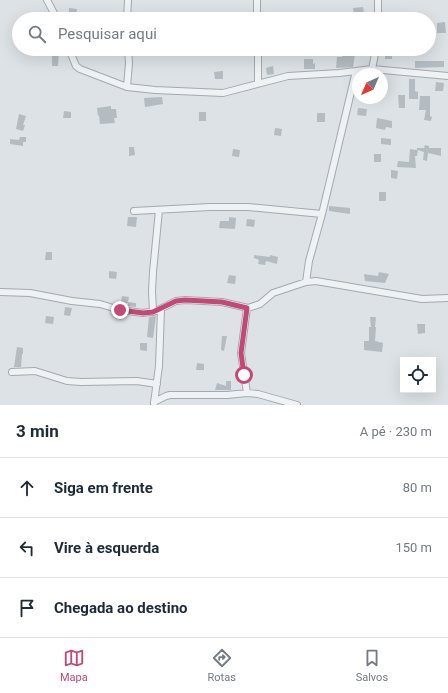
<!DOCTYPE html>
<html lang="pt">
<meta charset="utf-8">
<style>
:root{--surface:#fff;--page:#f2f2f3;--text:#1f2937;--muted:#747a83;--line:#e0e1e3;--accent:#c44776}
body{margin:0;font-family:Roboto,sans-serif;background:var(--page);color:var(--text)}
.controls{position:absolute;right:12px;bottom:12px;display:grid;overflow:hidden;border-radius:0px;box-shadow:0 4px 16px #0002}
.controls button{width:36px;height:36px;display:grid;place-items:center;padding:0;border:0;border-bottom:1px solid var(--line);background:var(--surface);color:var(--text);font:20px sans-serif}
.compass{position:absolute;left:352px;top:68px;width:36px;height:36px;border-radius:50%;background:var(--surface);box-shadow:0 4px 16px #0002;rotate:224deg}
.stop{position:absolute;width:12px;height:12px;margin:-9px;border:3px solid #c44776;border-radius:50%;background:#fff}
.stop.end{background:#c44776;border-color:#fff;box-shadow:0 1px 4px #0008}
.list{margin:0;padding:0;list-style:none}
h2{display:flex;justify-content:space-between;align-items:center;height:52px;margin:0;padding:0 16px;font-size:17px}
h2 small{font-size:13px;font-weight:400;color:var(--muted)}
.list li{display:grid;grid-template-columns:26px 1fr auto;gap:12px;align-items:center;box-sizing:border-box;height:60px;padding:0 16px;border-top:1px solid var(--line)}
.list b{display:block;font-size:15px;white-space:nowrap}
.list em{font-size:13px;font-style:normal;color:var(--muted)}
.icon{flex:none;width:22px;height:22px;fill:none;stroke:currentColor;stroke-width:2;stroke-linecap:round;stroke-linejoin:round}
.map{position:relative;flex:none;width:448px;height:405px;overflow:hidden}
.search{position:absolute;background:var(--surface);box-shadow:0 4px 16px #0002;left:12px;right:12px;top:12px;height:44px;display:flex;align-items:center;gap:10px;box-sizing:border-box;padding:0 14px;border-radius:22px;color:var(--muted);font-size:15px}
.sheet{height:232px;background:var(--surface)}
nav{display:flex;justify-content:space-around;align-items:center;box-sizing:border-box;height:56px;border-top:1px solid var(--line);background:var(--surface);font-size:11px;color:var(--muted)}
nav a{display:grid;justify-items:center;gap:2px}
nav .on{color:var(--accent)}
.map>svg:first-child{display:block}
.building{fill:#b4bcc2}
.lines{fill:none;stroke-linecap:round;stroke-linejoin:round}
.minor-casing{stroke:#a2aaae;stroke-width:8}
.minor{stroke:#eef2f4;stroke-width:6}
.route{stroke:#c44776;stroke-width:5}
</style>
<div class="map">
<svg width="448" height="405" viewBox="0 0 448 405">
<rect width="100%" height="100%" fill="#dce2e5"/>
<!-- building -->
<path class="building" d="M363,7L364,13L354,15L353,8Z
M69,8L77,9L76,17L69,16Z
M445,22L446,33H437V23Z
M52,49H59L58,66H52Z
M344,49H352V54H355L353,67L336,68L337,57H342Z
M385,52H392V59H385Z
M304,59H313V64L315,63V69H304Z
M415,61H444V67L415,68Z
M273,66L274,74L267,75L266,68Z
M223,71V79H215L214,72Z
M409,79H415V91L418,92V99H409Z
M436,82L444,83L443,91H435Z
M398,95H405V108H399Z
M420,96H430V116L432,117L431,121L424,120L426,110H419Z
M162,97L163,104L145,107L144,98Z
M111,106V109H116L117,118H114L115,123L100,124L99,115L98,116L97,108Z
M358,108L367,109L366,116L357,115Z
M64,111L71,112V118H63Z
M199,112H206V121H199Z
M317,113H325V122H317Z
M19,114L26,116L23,125H25L23,131L16,129Z
M377,118L392,121V128L386,127L385,130L376,128Z
M275,128L282,129L281,136L274,135Z
M20,137H26V142H23V146L10,144V139L19,140Z
M381,138L391,139V145L381,144Z
M425,145L429,146V148H441V156L428,153L427,161L423,160L424,152L418,150L417,156H415L416,168L397,167L398,161L409,162L410,149L417,150V148H424Z
M129,147H134L135,155L129,156Z
M233,149L240,150L239,157L232,156Z
M374,154H381V162H374Z
M391,170L398,171L397,179L391,178Z
M379,192H386V201H379Z
M329,206L350,208V214L329,211Z
M128,217H137L136,227L127,226Z
M229,217L236,218L235,229L219,228L220,221H229Z
M247,219L255,220L254,227L246,226Z
M46,252H52V260H45Z
M254,255L270,257V255L278,257L277,264L266,261L265,265L258,264L259,260L254,258Z
M109,271L117,272L116,279L109,278Z
M379,272L389,274L385,283L365,281L364,274L378,276Z
M229,275L236,276L235,284L227,283Z
M122,296L129,297L128,302L136,303V307L128,306V303H121Z
M65,307L72,308L70,316L64,315Z
M46,316L54,317L53,324L45,323Z
M156,316L153,338L147,337L149,317Z
M370,317H376L375,327H376L375,341L383,343L382,352L364,350V341H369V327H371Z
M417,324H425V333L418,334Z
M222,336H227L224,351L221,350Z
M140,343H147V351L140,350Z
M17,347L23,348V354H22L21,367H14Z
M197,363L204,364V370H196Z
M226,381H231V390H215L217,383L226,386Z"/>
<g class="lines">
<!-- minor casing -->
<g class="minor-casing">
<path id="minor" d="M47,0L57,19
M257,0V19
M127,19L128,0
M378,19V0
M69,49L76,66L80,69L127,87L155,90L223,93L288,76L339,73L356,71
M258,49V83
M372,69L376,49
M448,76L372,69L356,71L322,214L309,261L306,282L316,281L422,299L448,298
M127,87L129,63L128,49
M134,211L210,207H248L322,214
M0,292L30,293L72,301L100,304L120,310L143,313L156,311L176,301L185,300L222,302L248,308L260,304L273,293L306,282
M153,312L152,291L153,272L159,210
M12,372L35,371L67,381L81,382L137,381L157,384
M247,393L241,353L247,308
M154,402L166,396L170,395H227L247,393L258,394L297,405
M154,403L159,366L161,309"/>
</g>
<!-- minor -->
<use href="#minor" class="minor"/>
</g>
<g class="lines">
<!-- route -->
<path class="route" d="M120,310L143,313L153,312L176,301L185,300L222,302L247,308L241,353L244,375"/>
</g>
</svg>
<div class="controls">
<button><svg class="icon" aria-label="locate" viewBox="0 0 24 24"><circle cx="12" cy="12" r="6"/><path d="M12 2v4M12 18v4M2 12h4M18 12h4"/></svg></button>
</div>
<svg class="compass" viewBox="-18 -18 36 36"><path d="M0-13l5 13h-10z" fill="#e53935"/><path d="M0 13l5-13h-10z" fill="#747a83"/></svg>
<div class="stop" style="left:244px;top:375px"></div>
<div class="stop end" style="left:120px;top:310px"></div>
<div class="search"><svg class="icon" aria-label="search" viewBox="0 0 24 24"><circle cx="10" cy="10" r="6"/><path d="M15 15l6 6"/></svg>Pesquisar aqui</div>
</div>
<section class="sheet">
<h2>3 min<small>A pé · 230 m</small></h2>
<ul class="list">
<li><svg class="icon" aria-label="ahead" viewBox="0 0 24 24"><path d="M12 20V5M6 11l6-6 6 6"/></svg><div><b>Siga em frente</b></div><em>80 m</em></li>
<li><svg class="icon" aria-label="left" viewBox="0 0 24 24"><path d="M17 20v-9H6M10 6l-5 5 5 5"/></svg><div><b>Vire à esquerda</b></div><em>150 m</em></li>
<li><svg class="icon" aria-label="arrive" viewBox="0 0 24 24"><path d="M6 21V4h12l-3 4 3 4H6"/></svg><div><b>Chegada ao destino</b></div></li>
</ul>
</section>
<nav>
<a class="on"><svg class="icon" aria-label="map" viewBox="0 0 24 24"><path d="M3 6l6-2 6 2 6-2v14l-6 2-6-2-6 2zM9 4v14M15 6v14"/></svg>Mapa</a>
<a><svg class="icon" aria-label="directions" viewBox="0 0 24 24"><path d="M12 3l9 9-9 9-9-9zM9 14v-3h6M13 9l2 2-2 2"/></svg>Rotas</a>
<a><svg class="icon" aria-label="saved" viewBox="0 0 24 24"><path d="M7 4h10v16l-5-4-5 4z"/></svg>Salvos</a>
</nav>
